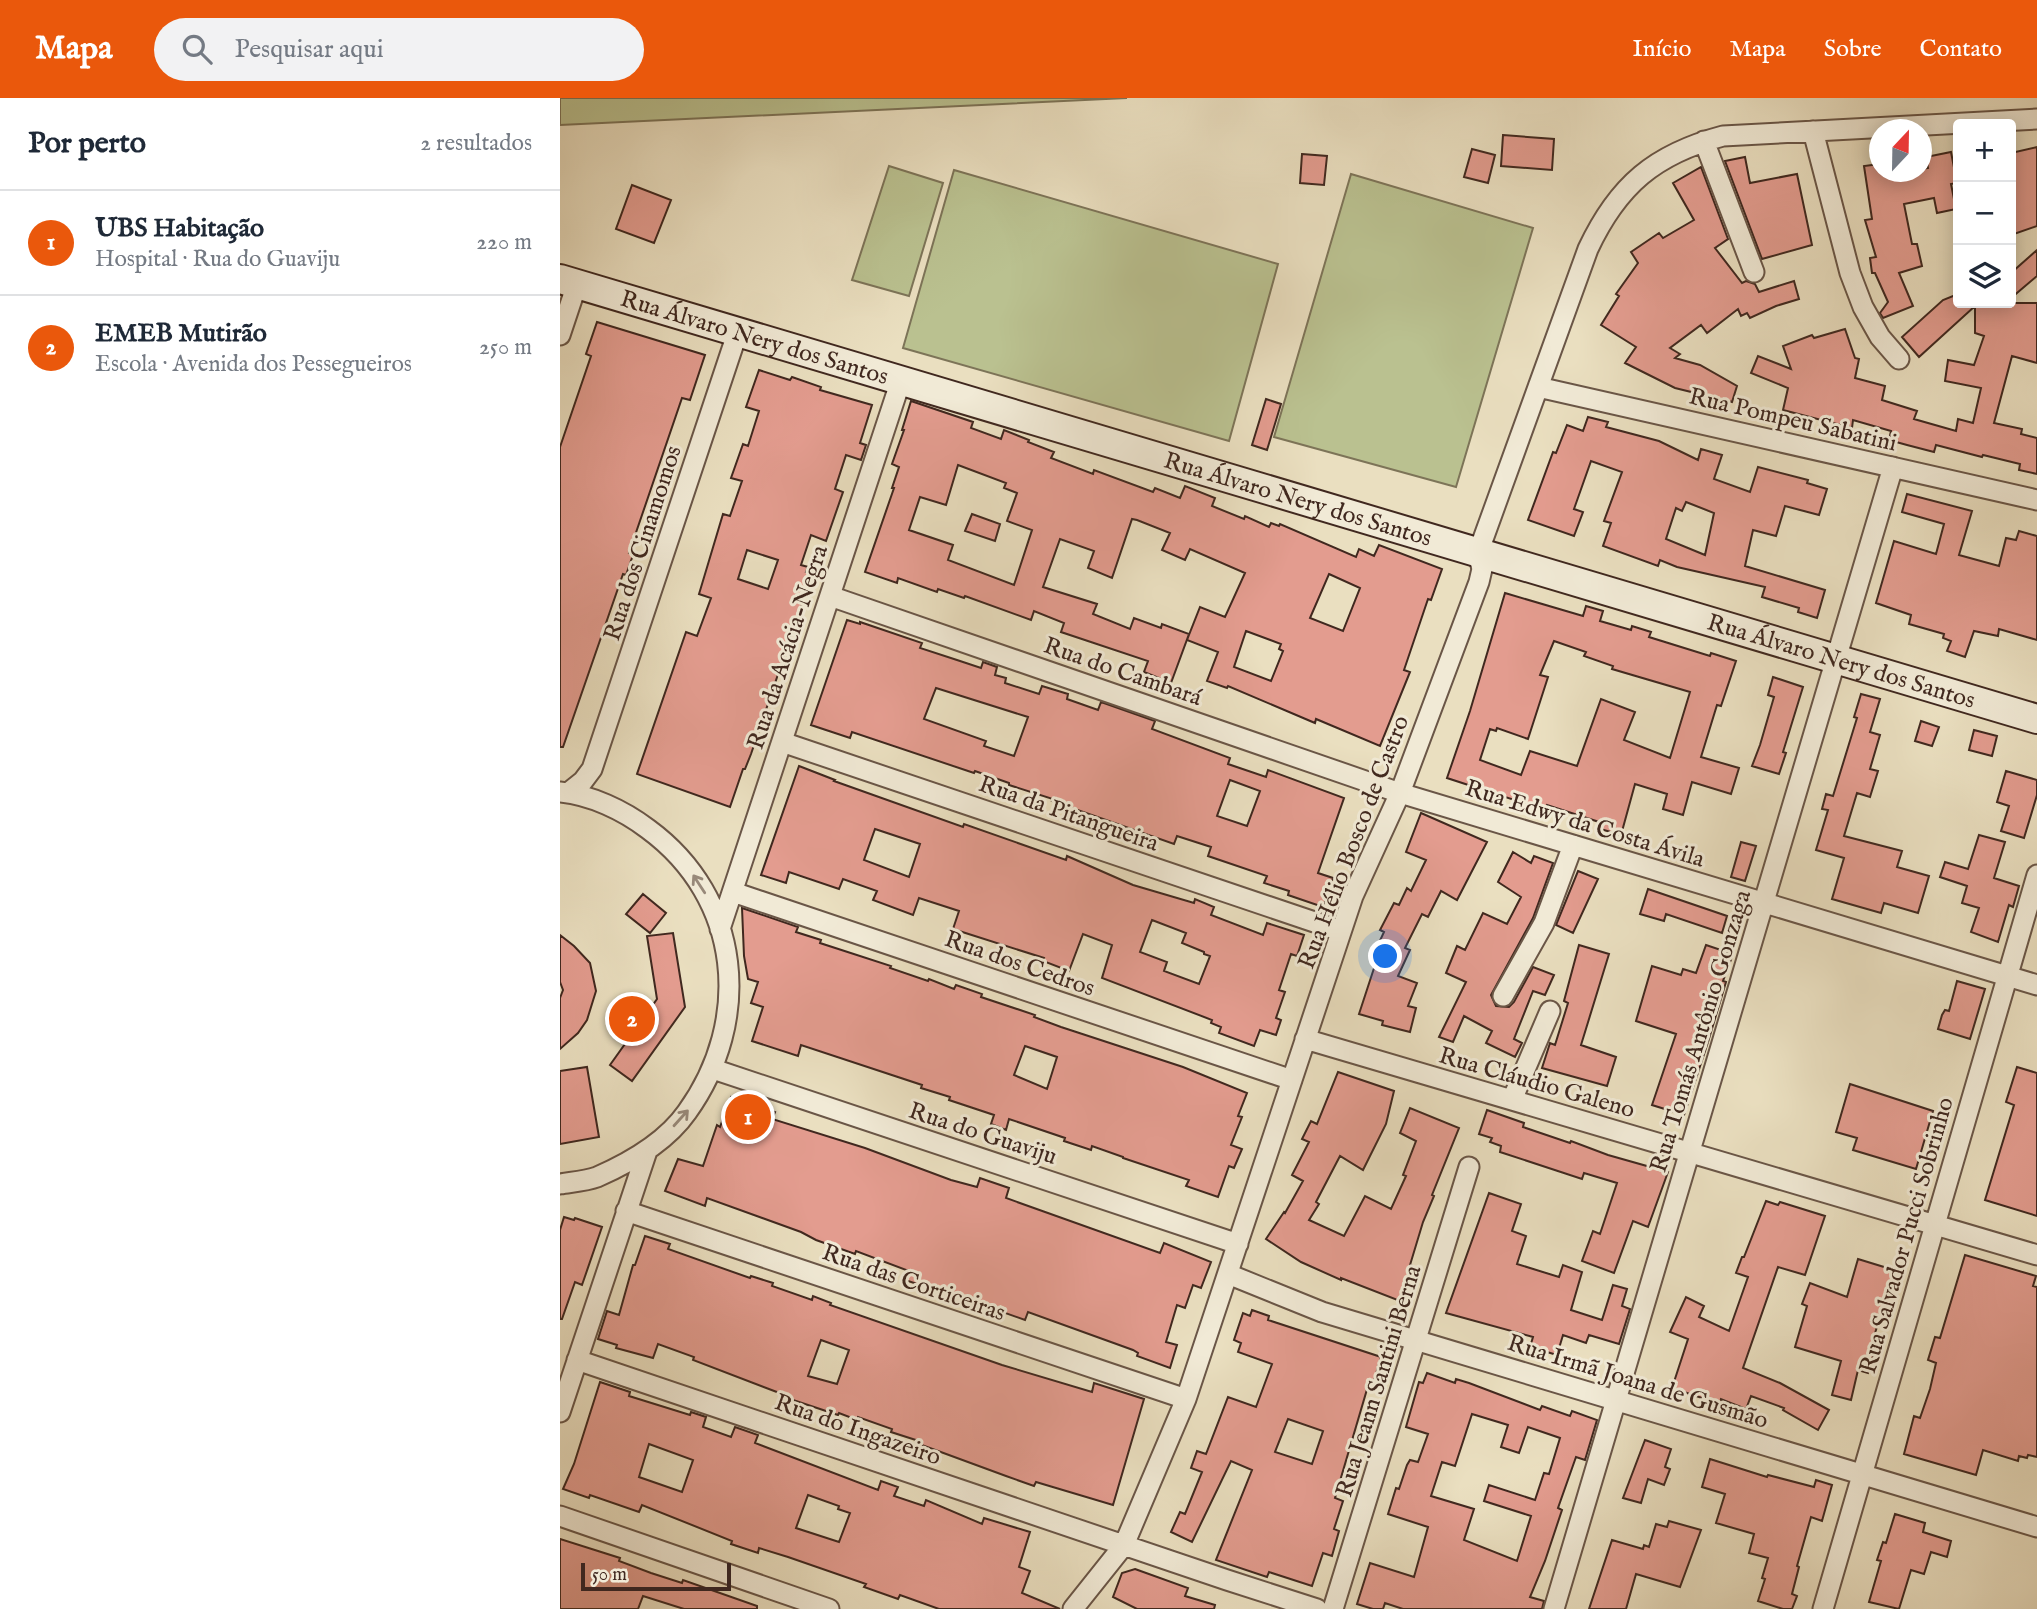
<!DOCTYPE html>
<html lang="pt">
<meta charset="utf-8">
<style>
:root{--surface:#fff;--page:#f2f2f3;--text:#1f2937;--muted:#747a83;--line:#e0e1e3;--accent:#ea580c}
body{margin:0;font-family:"IM FELL English",serif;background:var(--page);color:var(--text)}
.controls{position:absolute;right:21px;top:21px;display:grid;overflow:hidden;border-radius:7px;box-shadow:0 4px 18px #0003}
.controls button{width:63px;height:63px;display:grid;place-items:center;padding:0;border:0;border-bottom:2px solid var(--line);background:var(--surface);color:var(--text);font:35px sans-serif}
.compass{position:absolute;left:1309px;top:21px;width:63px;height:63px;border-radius:50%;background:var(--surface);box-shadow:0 4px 18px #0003;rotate:22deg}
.scale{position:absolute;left:21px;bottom:18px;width:150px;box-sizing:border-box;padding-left:7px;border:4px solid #40281f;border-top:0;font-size:19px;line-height:24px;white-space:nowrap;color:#40281f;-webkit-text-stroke:5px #f1ead6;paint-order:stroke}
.you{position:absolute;left:826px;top:859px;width:24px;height:24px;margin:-18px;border:5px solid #fff;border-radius:50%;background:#1a73e8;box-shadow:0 0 0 10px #1a73e833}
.badge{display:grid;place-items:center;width:46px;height:46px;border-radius:50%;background:var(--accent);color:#fff;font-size:23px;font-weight:700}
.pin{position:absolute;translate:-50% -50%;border:4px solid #fff;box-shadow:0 2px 7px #0006}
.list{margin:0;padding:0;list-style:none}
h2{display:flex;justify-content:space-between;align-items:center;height:91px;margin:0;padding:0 28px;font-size:30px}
h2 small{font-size:23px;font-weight:400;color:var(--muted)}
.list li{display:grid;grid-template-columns:46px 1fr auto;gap:21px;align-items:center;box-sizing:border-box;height:105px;padding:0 28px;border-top:2px solid var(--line)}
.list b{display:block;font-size:26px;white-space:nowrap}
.list p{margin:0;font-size:23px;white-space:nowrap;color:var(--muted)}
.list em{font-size:23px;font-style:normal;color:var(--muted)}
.icon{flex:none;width:38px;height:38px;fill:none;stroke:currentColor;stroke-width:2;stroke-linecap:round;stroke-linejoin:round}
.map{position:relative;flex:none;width:1477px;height:1511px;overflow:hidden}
header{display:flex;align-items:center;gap:42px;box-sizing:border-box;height:98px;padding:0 35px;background:var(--accent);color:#fff}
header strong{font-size:33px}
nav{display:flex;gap:38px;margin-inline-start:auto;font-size:24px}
.search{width:490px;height:63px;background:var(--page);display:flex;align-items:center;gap:18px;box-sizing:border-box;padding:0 24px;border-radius:38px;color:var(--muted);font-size:26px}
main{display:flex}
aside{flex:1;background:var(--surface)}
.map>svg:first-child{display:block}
.green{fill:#bac190;stroke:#7d7458;stroke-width:2}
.building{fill:#e39c8f;stroke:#40281f;stroke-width:2;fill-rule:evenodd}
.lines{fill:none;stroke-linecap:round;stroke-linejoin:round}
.street-casing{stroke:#6a5647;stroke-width:23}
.secondary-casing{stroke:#40281f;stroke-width:32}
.street{stroke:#f1ead6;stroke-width:19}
.secondary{stroke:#f1ead6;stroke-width:28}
.oneway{stroke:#98897a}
.labels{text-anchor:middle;stroke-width:6;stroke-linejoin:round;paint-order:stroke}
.street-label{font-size:24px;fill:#40281f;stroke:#f1ead6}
</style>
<header>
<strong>Mapa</strong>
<div class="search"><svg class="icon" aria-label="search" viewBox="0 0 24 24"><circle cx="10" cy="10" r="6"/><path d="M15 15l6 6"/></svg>Pesquisar aqui</div>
<nav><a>Início</a><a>Mapa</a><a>Sobre</a><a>Contato</a></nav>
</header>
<main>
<aside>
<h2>Por perto<small>2 resultados</small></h2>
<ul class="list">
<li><span class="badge">1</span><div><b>UBS Habitação</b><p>Hospital · Rua do Guaviju</p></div><em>220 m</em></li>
<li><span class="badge">2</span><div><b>EMEB Mutirão</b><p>Escola · Avenida dos Pessegueiros</p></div><em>250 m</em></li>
</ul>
</aside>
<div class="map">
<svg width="1477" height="1511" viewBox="0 0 1477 1511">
<rect width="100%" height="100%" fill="#eadfc0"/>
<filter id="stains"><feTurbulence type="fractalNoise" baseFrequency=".00286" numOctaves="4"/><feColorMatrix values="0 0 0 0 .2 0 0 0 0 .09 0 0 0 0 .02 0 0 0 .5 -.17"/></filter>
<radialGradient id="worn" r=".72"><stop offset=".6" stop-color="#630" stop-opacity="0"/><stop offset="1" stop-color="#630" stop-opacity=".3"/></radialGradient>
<!-- green -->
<path class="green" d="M0,0H567L0,27Z
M329,68L383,85L349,198L292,182Z
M394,72L718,166L669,343L343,250Z
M791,76L973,130L896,389L714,339Z"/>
<!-- building -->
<path class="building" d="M943,37L994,41L992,72L941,68Z
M1477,49V128L1454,136L1451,127V55Z
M912,51L935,57L928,85L904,79Z
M1391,54L1397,85L1391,86L1396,111L1377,115L1374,100L1344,106L1352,146H1357L1362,168L1339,175L1353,208L1323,220L1320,215L1328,204L1315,175H1312L1310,160L1316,159L1305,122L1312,121L1304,68L1320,66V74H1333L1334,77L1362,74V71L1368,70L1366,59Z
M742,56L767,58L764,87L740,85Z
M1185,59L1190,85L1237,76L1252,147L1202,161L1165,63Z
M1141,69L1168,141L1155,150L1182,185L1186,183L1195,186L1199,194L1234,183L1239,201L1216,208L1190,220L1187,215L1181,218L1178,211L1147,235L1141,227L1110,250L1120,256L1115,260L1140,267L1177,288L1172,304L1115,290L1065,265L1076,249L1041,227L1059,198L1056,196L1078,165L1071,154L1099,135L1103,140L1134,122L1113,85Z
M72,87L111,102L94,145L56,131Z
M1477,152V178L1451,200V175Z
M1398,196V205H1477V265L1452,258L1434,325L1462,331L1461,336L1477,340V376L1459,372L1460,366L1423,357L1422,359L1376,347L1374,354L1347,347L1329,342L1331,333L1293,322L1292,330L1223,312L1228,290L1191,275L1198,258L1231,271L1223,248L1252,237L1254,240L1285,231L1295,260L1299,261L1295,280L1325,288L1322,302L1357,313L1354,321L1396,333L1398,321L1413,325L1421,290L1385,283L1388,262L1414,267L1424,238L1415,235V208L1359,259L1342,239L1383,202Z
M37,224L145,257L130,302L122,300L69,455L73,457L66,477L63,476L3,649H0V349L31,258L26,256Z
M199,272L230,282L232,279L261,289L260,292L312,307L300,345L306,347L301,362L286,357L275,391L283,394L266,443L251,437L241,467L248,469L246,474L252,476L191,656L185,671H183L170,709L77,676L126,534L137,538L151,500L139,496L163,416L170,418L182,383L171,380L183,346L188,348L199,313L186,309ZM187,452L218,462L208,491L178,481Z
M706,301L721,306L707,352L692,347Z
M351,303L413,324L411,330L441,341L444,332L469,342L468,344L494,354L491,360L533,376L534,372L593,394L595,390L620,400L625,388L655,400L652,408L684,421L685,418L709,429L711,425L719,428L720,426L796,459L799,451L814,458L819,447L882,471L871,502L868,501L844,572L850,574L820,648L756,621L755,625L668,588L667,590L647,583L658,554L627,542L640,509L665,519L685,475L630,451L625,462L602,452L610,435L577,422L572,421L552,480L528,470L534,453L500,441L483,489L537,506L533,516L570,531L574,520L601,530L602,526L629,536L611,585L584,574L588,563L501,534L504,525L474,513L471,522L405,498L404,500L378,491L377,494L338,480L337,485L305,474L334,390H332L339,369L332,366L344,332H342ZM398,367L446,385L444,390L457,395L447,423L472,432L454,487L388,462L393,447L349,432L360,399L386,407ZM769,476L800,490L783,533L750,520ZM686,533L721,546L719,551L723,553L711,583L674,569Z
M1028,319L1048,324L1046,329L1099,343L1138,362L1141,351L1162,357L1154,381L1190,394L1198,369L1248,382L1247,385L1267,391L1259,417L1225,408L1216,438L1193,432L1185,468L1265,492L1257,520L1238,514L1239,510L1202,499L1205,489L1117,469L1100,462L1098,468L1043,448L1051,425L1044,423L1062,374L1031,363L1014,411L1023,414L1014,438L968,422L993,354L996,355L1007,327L1023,333ZM1126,404L1154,415L1145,457L1106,441L1116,410L1122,413Z
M1347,396L1412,413L1399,457L1439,468L1446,440L1456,442L1459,433L1477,438V542L1439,531L1438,538L1414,533L1405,559L1387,553L1391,543L1383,540L1384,536L1349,526L1351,517L1316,505L1334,443L1376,456L1384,426L1342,414Z
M412,416L440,426L435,443L405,433Z
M945,495L1023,518L1026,508L1043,513L1040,523L1071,532L1072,528L1091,534L1089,539L1150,558L1151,555L1176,563L1161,608L1157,607L1141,659L1179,670L1171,696L1132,684L1123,717L1103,711L1107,696L1075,686L1061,737L1037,730L1039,724L987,707L985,712L887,680L910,613ZM994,543L1026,554L1024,558L1053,568L1052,571L1130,594L1110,660L1064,642L1075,614L1041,601L1017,668L970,653L961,677L920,662L930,631L936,633L937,630L968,641L988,579L980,577Z
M287,522L300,526V524L362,545L360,550L397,562L421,570L423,564L437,569L435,577L446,580L445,585L479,596L482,588L508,596L507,601L538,612L541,604L595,623L592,631L670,660L668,666L706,679L708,672L784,700L758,775L773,780L763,809L728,797L729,793L704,785L707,778L648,758L651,749L617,738L614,746L492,703L493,701L449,687V685L415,673L414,675L292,634L290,640L251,627ZM376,590L468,619L454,658L424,648L426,643L364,621ZM670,682L700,693L687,728L657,718Z
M1213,579L1243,589L1223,654L1226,655L1219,676L1192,668L1200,647L1214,599L1208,597Z
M1301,596L1320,601L1310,634L1320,637L1310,671L1318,673L1310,699L1297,695L1284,738L1342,753L1337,769L1369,778L1358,815L1324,805L1321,815L1272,801L1284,760L1256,752L1268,712L1262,711L1266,696L1273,698L1297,620L1294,619Z
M1361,623L1379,629L1372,648L1355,643Z
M1414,632L1437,638L1432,658L1409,652Z
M239,668L275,682L274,683L403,729L404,726L506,762L507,758L573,787L634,805L635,801L654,809L651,817L703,837L707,825L744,837L737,858L731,856L719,892L725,894L716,920L721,922L716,937L700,932L694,948L659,935L661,929L651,925L652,922L542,880L552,847L523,836L509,873L483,863L484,860L393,831L399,813L359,800L353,817L313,802L317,793L283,781L279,791L229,774L226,785L201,777ZM315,731L360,746L349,779L304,762ZM592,822L626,835L622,845L644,854V856L650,858L639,886L604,873L607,864L580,854Z
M1446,673L1477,682V697L1464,740L1441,733L1449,708L1437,704Z
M861,715L927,744L897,802L881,793L868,819L862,816L845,850L850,852L838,878L857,885L848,908L856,910L850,934L822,927L823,923L799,916L816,864L811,862L824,834L820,832L834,805L839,807L847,790L851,793L866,762L846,754Z
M1419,737L1445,744L1434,780L1459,788L1453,809L1449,807L1438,844L1411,834L1419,810L1402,805L1407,788L1380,779L1385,764L1408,771Z
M1181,744L1196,748L1185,783L1171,779Z
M953,754L971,765L974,758L993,765L973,820L931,897L936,908L949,909L954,904L973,869L994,877L985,897L973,893L954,941L962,945L955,959L926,945L932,933L904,918L893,944L879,939L906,884L886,875L897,848L905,852L923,815L947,826L961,799L938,784Z
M1018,773L1038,781L1013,835L996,827Z
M1088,791L1167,818L1162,835L1106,816L1104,823L1080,816Z
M83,796L106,815L90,835L66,816Z
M182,810L238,829L236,834L261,842L260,845L331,868L330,870L368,883L369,881L394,891L396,887L422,896L421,899L475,917L474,919L501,929L623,969L687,995L678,1018L682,1019L671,1047L682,1051L674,1070L669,1068L658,1099L626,1088L629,1082L563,1060V1059L532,1048L531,1052L504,1043L505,1040L449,1021L446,1032L431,1026L434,1017L389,1002L390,999L361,990L362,987L241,947L238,958L192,943L203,909L191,905L198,884L188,881L184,858ZM465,948L497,959L487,991L454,977Z
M113,835L125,909L72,983L50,967L97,901L87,838Z
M0,837L14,848L30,865L36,893L27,922L18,935L0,951V900L3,892L0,884Z
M1019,847L1049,856L1021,947L1056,959L1047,988L982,970L990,945L995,947L1008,905L1004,903Z
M1146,847L1173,856L1163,883L1166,884L1148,944L1124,1017L1092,1007L1116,936L1076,923L1092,868L1121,877L1123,871L1136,875Z
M1397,883L1425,891L1410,941L1378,931L1382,917L1385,912L1389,913Z
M27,969L39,1039L0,1046V973Z
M1457,969L1477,975V1118L1425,1102L1454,1007L1446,1004Z
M778,974L834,993L826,1026L803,1072L780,1058L756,1104L759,1106L749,1122L784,1138L805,1098L831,1111L846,1078L843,1077L856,1043L840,1035L850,1010L899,1030L872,1097L874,1098L863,1124L850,1167L853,1168L840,1203L781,1180V1182L741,1164L706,1141L724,1114L725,1115L743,1083L732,1077L749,1044L742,1041L751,1023L757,1026Z
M1290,986L1373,1013L1356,1071L1293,1052L1297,1040L1276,1034Z
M171,999L215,1014L212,1021L305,1050L391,1082L417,1089L420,1080L449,1090L446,1100L600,1155L604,1145L651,1164L641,1190L633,1187L625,1210L617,1207L606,1244L617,1247L610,1270L577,1258L578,1255L573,1252L468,1214L465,1222L361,1185L360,1187L345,1182L349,1173L296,1153L295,1156L256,1142L241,1134L147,1100L145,1108L105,1093L118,1061L143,1068L157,1027L160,1029Z
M927,1012L964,1025L963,1029L1010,1045L1011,1043L1048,1057L1108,1074L1088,1129L1073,1123L1054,1175L1022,1163L1033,1133L1040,1136L1057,1085L1024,1075L1022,1081L940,1054L941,1048L930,1044L932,1040L919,1036Z
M929,1095L961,1106L952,1133L966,1138L957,1166L999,1179L1003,1167L1022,1174L1011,1212L1042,1222L1053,1187L1067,1191L1062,1208L1070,1211L1059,1246L1029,1237L1026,1245L1003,1237L997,1257L970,1249L973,1239L886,1215Z
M1206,1103L1218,1107L1220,1104L1265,1118L1245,1177L1218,1169L1183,1270L1220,1285L1269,1312L1258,1332L1223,1312L1224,1310L1191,1298L1186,1311L1161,1301L1160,1306L1112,1290L1128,1241L1110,1234L1126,1199L1144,1208L1139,1219L1169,1233L1188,1179L1176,1175L1182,1159H1184Z
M4,1119L14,1122L15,1120L42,1129L22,1187L15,1184L2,1221H0V1132Z
M85,1138L110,1146L108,1151L190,1180L191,1178L213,1185L212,1188L252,1202L253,1198L271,1205L270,1207L442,1267L532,1294L534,1285L584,1301L553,1407L476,1384L474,1388L446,1378L359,1346V1343L331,1334L332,1331L298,1319L297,1322L279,1315L278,1317L230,1301V1299L133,1262L134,1259L98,1246L93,1260L56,1250L57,1247L38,1241L47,1213L59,1217L73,1167H75ZM261,1242L289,1252L277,1286L248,1278Z
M1405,1157L1476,1178L1473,1188L1477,1189V1359L1468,1357L1467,1360L1459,1358L1458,1363L1423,1352L1416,1377L1344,1356L1354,1318L1360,1320L1370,1291L1376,1265L1368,1262L1375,1239L1380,1240Z
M1298,1161L1337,1173L1327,1205L1324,1204L1314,1239L1318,1241L1308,1275L1298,1272L1291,1302L1272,1297L1281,1263L1235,1249L1247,1208L1242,1206L1250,1185L1287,1199Z
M692,1212L709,1218L708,1222L821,1259L812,1289L808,1288L775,1400L783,1403L774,1431L779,1433L772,1458L763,1455L752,1488L709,1474L707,1479L656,1462L692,1372L671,1363L632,1444L611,1434L620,1414L625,1416L642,1374L631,1370L637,1353L646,1356L668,1299L696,1309L712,1266L678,1254L681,1245L674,1242L683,1215L690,1218ZM728,1321L763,1333L752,1366L715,1354Z
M867,1275L895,1285L896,1281L909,1285L980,1312L982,1308L1010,1318L1012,1313L1037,1322L1025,1362L1016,1359L998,1410L1002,1412L985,1463L970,1499L984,1503L982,1511H843L825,1505L823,1511H813L797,1506L810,1465L854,1479L868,1429L828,1416L836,1390L839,1391L847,1367L850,1362L858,1364L868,1336L846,1329L859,1284L863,1285ZM912,1316L948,1327L941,1349L959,1355L968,1329L1000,1340L989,1376L984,1375L975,1402L929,1387L924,1403L971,1418L957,1463L904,1442L914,1411L871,1398L882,1364L895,1368Z
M40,1284L70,1294L69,1298L130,1317L131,1314L146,1319L143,1329L171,1339L175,1329L198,1337L195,1345L318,1392L321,1383L338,1389L334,1398L364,1408L366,1402L422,1426L424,1420L470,1434L459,1469L470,1473L462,1495L500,1511H379L340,1497L338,1501L304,1489L306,1486L228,1459L199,1450L198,1455L171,1446L172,1443L82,1407L79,1414L30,1397L29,1400L3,1391L14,1366ZM89,1346L133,1362L122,1394L79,1379ZM248,1397L279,1408L278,1411L290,1415L279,1444L236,1430Z
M1085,1342L1111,1351L1105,1369L1110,1371L1104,1387L1088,1381L1081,1405L1063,1400Z
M1150,1361L1207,1379L1208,1377L1254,1389L1256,1382L1272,1387L1262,1423L1251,1419L1237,1468L1239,1469L1232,1496L1237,1498L1232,1511H1223L1198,1503L1205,1481L1202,1480L1208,1460L1189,1455L1194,1436L1156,1425L1165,1396L1142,1389Z
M1335,1416L1365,1425L1363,1434L1391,1443L1387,1459L1371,1454L1364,1476L1351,1472L1339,1511L1309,1504L1321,1463L1317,1462L1323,1444L1326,1445Z
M1109,1423L1141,1432L1120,1489L1076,1476L1066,1511H1029L1052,1442L1083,1451L1084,1447L1089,1449L1096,1426L1107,1429Z
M0,1441L60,1460L59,1463L91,1475L122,1485L123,1482L197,1508V1511H124L83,1498L78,1511H0Z
M575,1471L628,1490L625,1498L655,1507L654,1511H577L553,1499L562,1475Z"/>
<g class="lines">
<!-- street casing -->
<g class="street-casing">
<path id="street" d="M1253,33L1290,175L1303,209L1320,239L1339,261
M1144,43L1194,174
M0,237L17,186
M978,289L1477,402
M270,498L840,695L1477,887
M222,644L781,833
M0,694C31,697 63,712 88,731C182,800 193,922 127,1014C106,1044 69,1065 37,1079C26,1083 12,1084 0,1086
M8,695L23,683L32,671L178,233
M173,794L732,982
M160,831L341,282
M943,898L984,825L1013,747
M745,941L1477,1157
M153,971L678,1146
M952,1002L990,913
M66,1113L626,1301
M668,1176L762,1214L1477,1429
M17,1262L667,1482L757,1511
M0,1314L87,1053
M0,1418L269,1511
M513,1511L564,1447L626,1301L793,798L840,695L919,484L922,471L918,455L1028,151C1058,87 1095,56 1163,38L1477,21
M773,1511L909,1069
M994,1511L1333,369
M1263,1511L1477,777"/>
</g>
<!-- secondary casing -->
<g class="secondary-casing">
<g id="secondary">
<path id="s1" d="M0,181L1477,621"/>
</g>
</g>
<!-- street -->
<use href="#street" class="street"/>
<!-- secondary -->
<use href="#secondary" class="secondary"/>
</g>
<!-- one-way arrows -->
<defs><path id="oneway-shaft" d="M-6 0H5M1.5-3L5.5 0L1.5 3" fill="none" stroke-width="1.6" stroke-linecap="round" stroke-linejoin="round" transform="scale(1.75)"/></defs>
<g class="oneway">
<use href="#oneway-shaft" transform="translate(139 786) rotate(-123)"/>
<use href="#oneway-shaft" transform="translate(121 1020) rotate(-48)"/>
</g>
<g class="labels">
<!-- street labels -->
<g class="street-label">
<text dy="8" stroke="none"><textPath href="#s1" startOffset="203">Rua Álvaro Nery dos Santos</textPath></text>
<text transform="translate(1233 321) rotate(13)" y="8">Rua Pompeu Sabatini</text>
<text dy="8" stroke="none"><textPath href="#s1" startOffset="770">Rua Álvaro Nery dos Santos</textPath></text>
<text transform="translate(82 445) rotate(-72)" y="8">Rua dos Cinamomos</text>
<text transform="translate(227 549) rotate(-72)" y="8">Rua da Acácia-Negra</text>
<text dy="8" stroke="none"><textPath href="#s1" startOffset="1337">Rua Álvaro Nery dos Santos</textPath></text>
<text transform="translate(563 573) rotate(19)" y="8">Rua do Cambará</text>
<text transform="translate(509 715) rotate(19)" y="8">Rua da Pitangueira</text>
<text transform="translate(1025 725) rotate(17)" y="8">Rua Edwy da Costa Ávila</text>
<text transform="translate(793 744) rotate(-69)" y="8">Rua Hélio Bosco de Castro</text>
<text transform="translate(460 865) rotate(19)" y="8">Rua dos Cedros</text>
<text transform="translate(1140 933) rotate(-73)" y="8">Rua Tomás Antônio Gonzaga</text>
<text transform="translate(977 984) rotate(16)" y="8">Rua Cláudio Galeno</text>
<text transform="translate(423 1035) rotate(18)" y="8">Rua do Guaviju</text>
<text transform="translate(1346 1137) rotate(-74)" y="8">Rua Salvador Pucci Sobrinho</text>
<text transform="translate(354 1184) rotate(19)" y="8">Rua das Corticeiras</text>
<text transform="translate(818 1283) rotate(-73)" y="8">Rua Jeann Santini Berna</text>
<text transform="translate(1078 1283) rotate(17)" y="8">Rua Irmã Joana de Gusmão</text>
<text transform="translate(298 1331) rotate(19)" y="8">Rua do Ingazeiro</text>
</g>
</g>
<rect width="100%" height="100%" filter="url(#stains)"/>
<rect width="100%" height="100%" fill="url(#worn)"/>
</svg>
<div class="controls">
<button>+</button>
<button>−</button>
<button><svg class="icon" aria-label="layers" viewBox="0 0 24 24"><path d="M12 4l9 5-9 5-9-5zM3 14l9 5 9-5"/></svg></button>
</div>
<svg class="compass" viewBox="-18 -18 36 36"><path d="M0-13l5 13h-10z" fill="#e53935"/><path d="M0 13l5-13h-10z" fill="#747a83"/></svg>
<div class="scale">50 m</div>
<div class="you"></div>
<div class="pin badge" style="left:188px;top:1019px">1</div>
<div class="pin badge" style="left:72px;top:921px">2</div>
</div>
</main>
